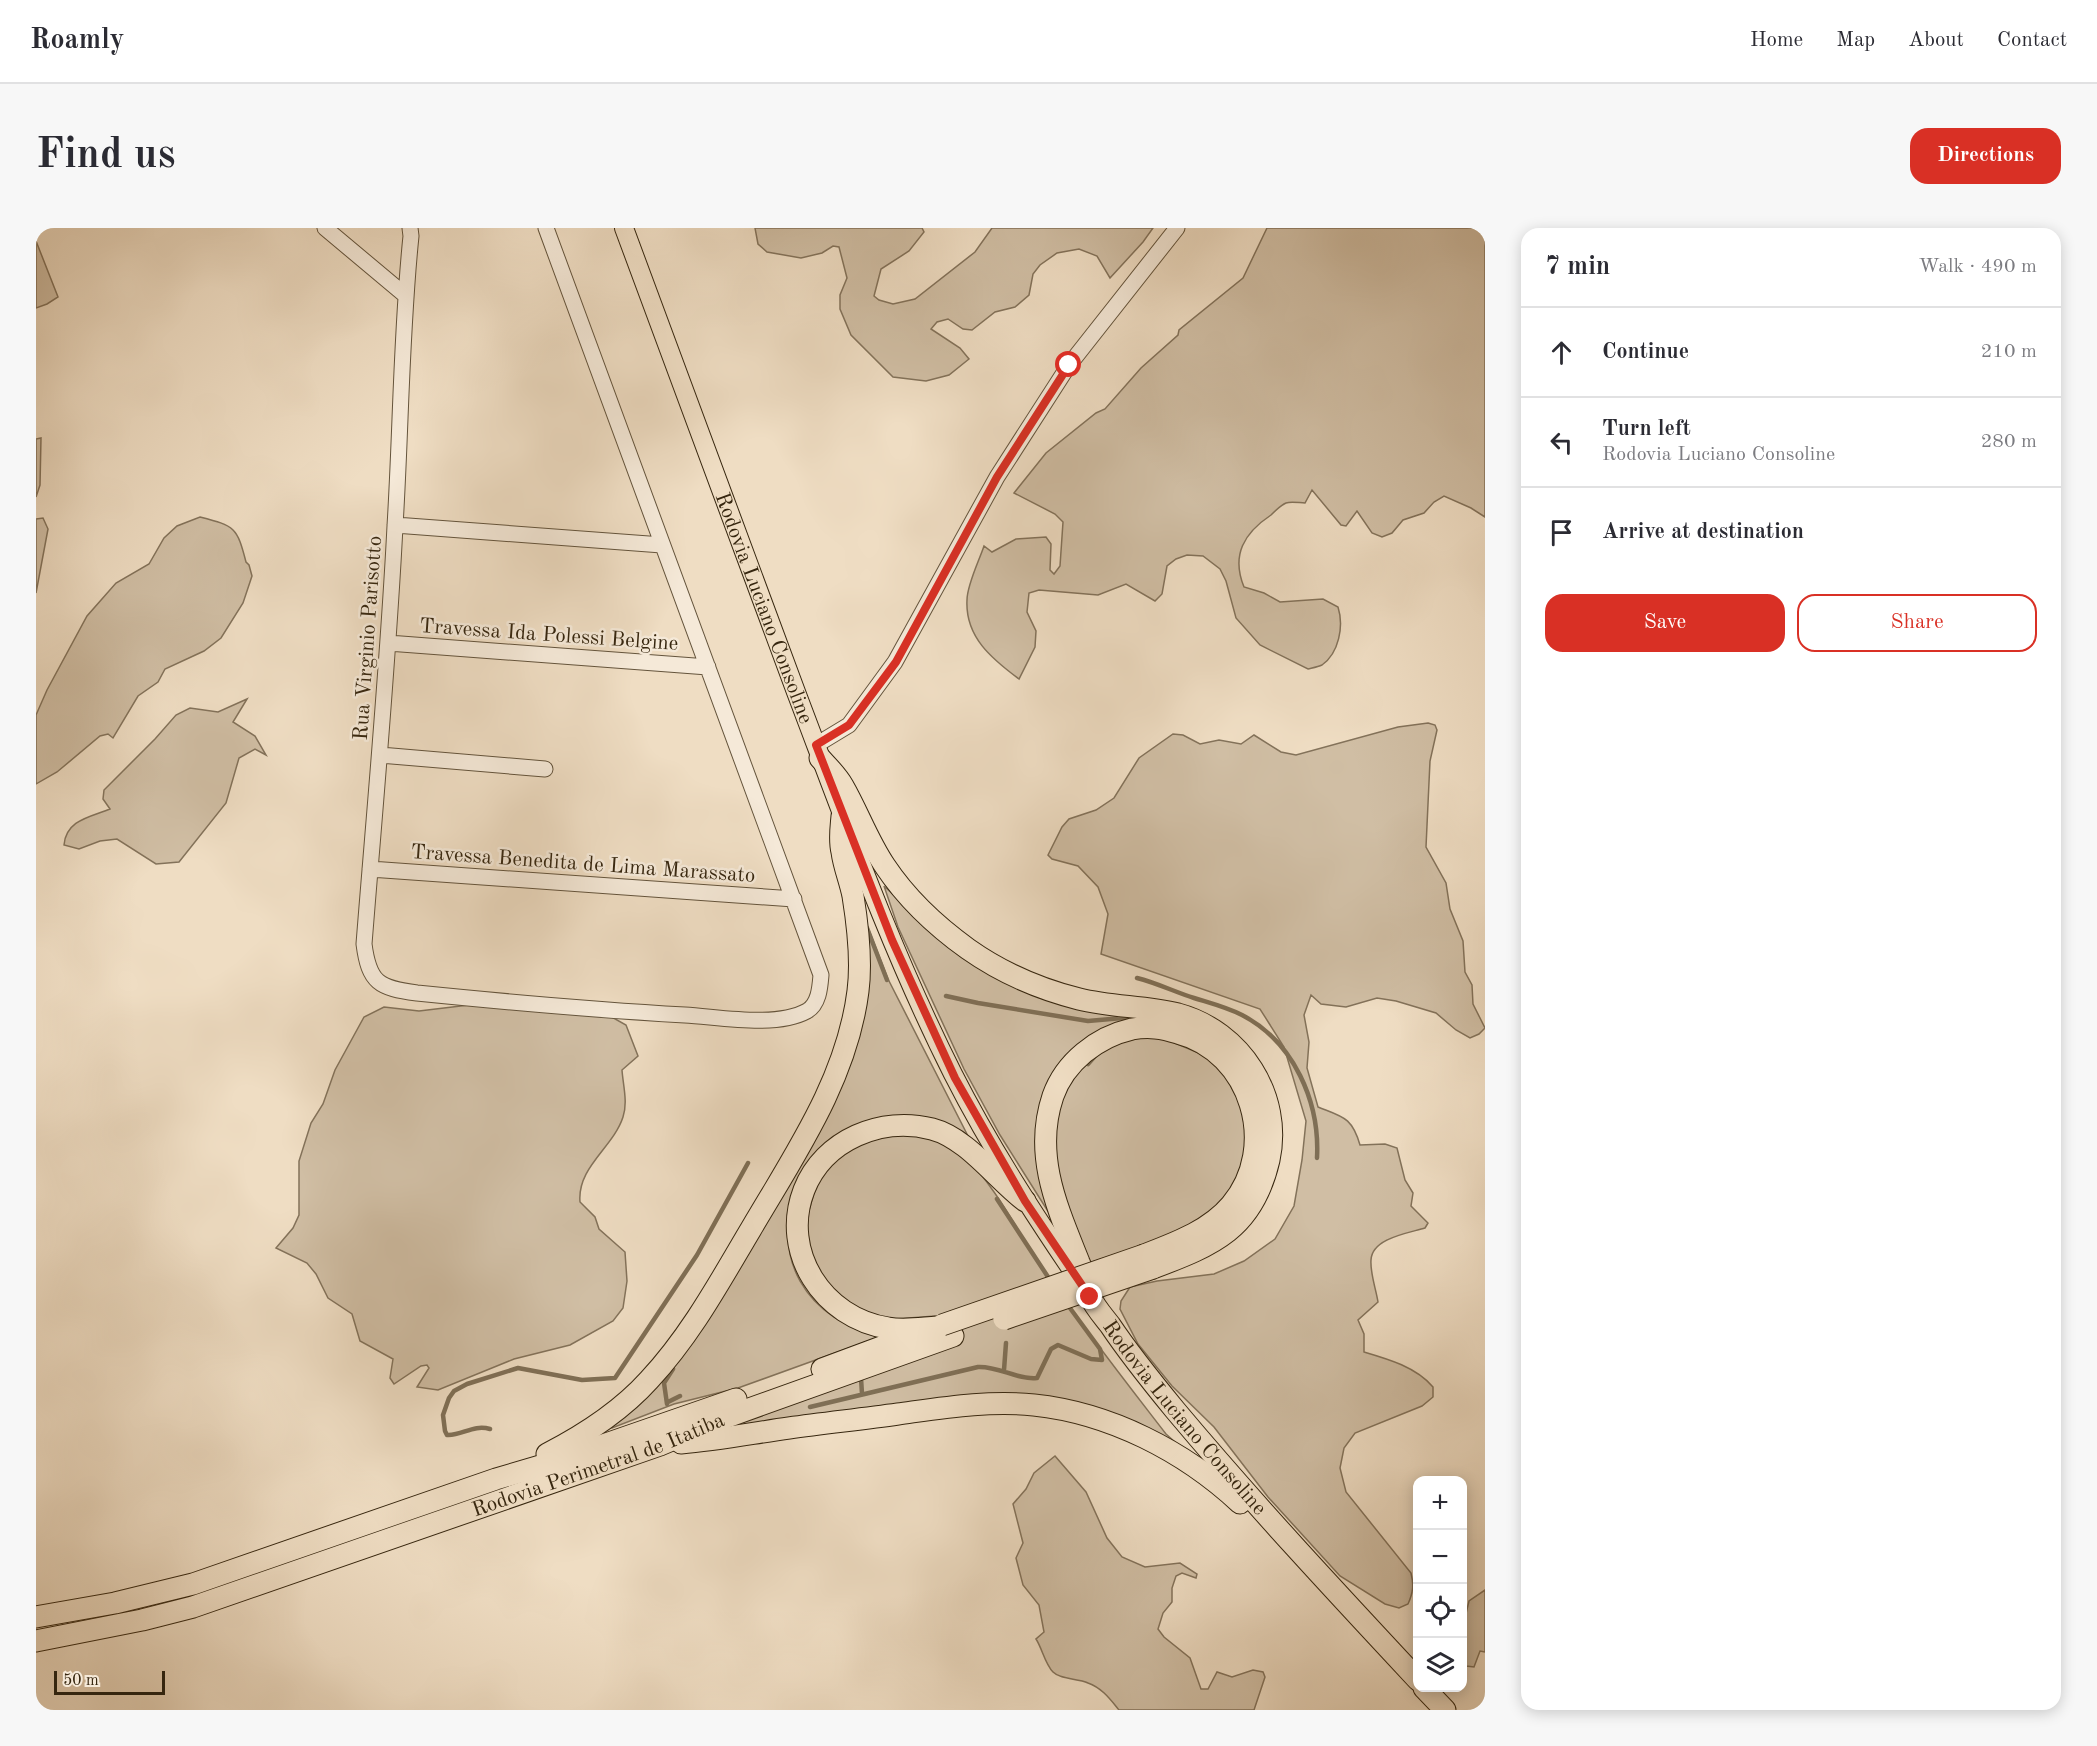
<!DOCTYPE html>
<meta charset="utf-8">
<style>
:root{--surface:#fff;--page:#f7f7f7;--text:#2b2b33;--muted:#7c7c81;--line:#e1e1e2;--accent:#d93025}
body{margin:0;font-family:"Old Standard TT",serif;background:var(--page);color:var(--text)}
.controls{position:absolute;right:18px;bottom:18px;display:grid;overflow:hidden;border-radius:12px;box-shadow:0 3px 15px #0003}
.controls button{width:54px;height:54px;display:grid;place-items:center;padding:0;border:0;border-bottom:2px solid var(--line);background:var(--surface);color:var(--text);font:30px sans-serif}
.scale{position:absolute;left:18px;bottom:15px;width:111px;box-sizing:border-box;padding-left:6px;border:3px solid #36260f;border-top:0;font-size:16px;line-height:21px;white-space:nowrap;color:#36260f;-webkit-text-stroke:4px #f5e9d8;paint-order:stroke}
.stop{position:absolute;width:18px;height:18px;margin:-14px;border:4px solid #d93025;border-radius:50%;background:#fff}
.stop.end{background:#d93025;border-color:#fff;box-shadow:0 2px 6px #0008}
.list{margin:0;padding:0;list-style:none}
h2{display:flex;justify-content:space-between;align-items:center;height:78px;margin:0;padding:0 24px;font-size:26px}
h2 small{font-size:20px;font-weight:400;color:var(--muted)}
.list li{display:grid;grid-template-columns:39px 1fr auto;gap:18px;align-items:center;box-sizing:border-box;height:90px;padding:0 24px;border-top:2px solid var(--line)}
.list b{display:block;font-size:22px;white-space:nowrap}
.list p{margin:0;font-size:20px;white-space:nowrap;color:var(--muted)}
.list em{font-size:20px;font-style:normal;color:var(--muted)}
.actions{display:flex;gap:12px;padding:18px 24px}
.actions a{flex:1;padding:14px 0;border:2px solid var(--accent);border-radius:18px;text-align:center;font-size:21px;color:var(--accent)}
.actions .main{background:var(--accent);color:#fff}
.icon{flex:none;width:33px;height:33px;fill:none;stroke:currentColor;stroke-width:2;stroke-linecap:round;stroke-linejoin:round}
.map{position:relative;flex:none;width:1449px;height:1482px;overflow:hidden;border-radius:18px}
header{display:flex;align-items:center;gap:36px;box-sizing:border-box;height:84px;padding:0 30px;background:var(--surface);border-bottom:2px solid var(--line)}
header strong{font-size:28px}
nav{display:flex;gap:33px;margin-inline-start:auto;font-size:21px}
.intro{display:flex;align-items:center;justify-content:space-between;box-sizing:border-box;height:144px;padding:0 36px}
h1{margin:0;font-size:42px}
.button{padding:15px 27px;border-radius:18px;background:var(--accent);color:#fff;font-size:21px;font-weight:700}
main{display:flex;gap:36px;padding:0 36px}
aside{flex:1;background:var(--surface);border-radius:18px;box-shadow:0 3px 15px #0003}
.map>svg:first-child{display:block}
.green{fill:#d0bea4;stroke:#83725a;stroke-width:1.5}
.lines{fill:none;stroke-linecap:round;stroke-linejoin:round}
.stream{stroke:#7f6f56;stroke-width:4.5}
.minor-casing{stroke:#64543c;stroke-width:17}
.major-casing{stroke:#36260f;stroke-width:20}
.highway-casing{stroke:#36260f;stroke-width:23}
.minor{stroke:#f5e9d8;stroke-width:15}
.major{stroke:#efddc3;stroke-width:18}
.highway{stroke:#efddc3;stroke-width:21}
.highway-bridge-casing{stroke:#36260f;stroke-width:23;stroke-linecap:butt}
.highway-bridge{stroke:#efddc3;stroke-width:21}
.route{stroke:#d93025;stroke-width:8}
.labels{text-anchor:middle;stroke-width:5;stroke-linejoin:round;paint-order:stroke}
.street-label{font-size:21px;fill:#36260f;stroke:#f5e9d8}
</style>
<header>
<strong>Roamly</strong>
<nav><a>Home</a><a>Map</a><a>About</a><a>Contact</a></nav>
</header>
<div class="intro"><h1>Find us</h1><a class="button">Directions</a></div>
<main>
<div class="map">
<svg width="1449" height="1482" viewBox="0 0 1449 1482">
<rect width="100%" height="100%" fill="#efddc3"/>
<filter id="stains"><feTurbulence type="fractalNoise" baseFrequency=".00333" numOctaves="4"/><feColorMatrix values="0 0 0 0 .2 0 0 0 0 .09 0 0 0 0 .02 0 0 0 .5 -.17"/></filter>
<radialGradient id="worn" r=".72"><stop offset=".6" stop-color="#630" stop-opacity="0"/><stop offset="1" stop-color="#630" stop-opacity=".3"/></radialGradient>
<!-- green -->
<path class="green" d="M719,0H886L888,4L873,23L845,41L838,68L843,72L857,76L879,71L939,24L956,0H1117L1107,14L1074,50L1061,28L1043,21L1021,25L1004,37L997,46L993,67L979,79L959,84L936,102L927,101L912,91L901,94L895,101L924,120L933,131L913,147L890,153L857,149L815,107L804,81V67L811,50L803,19L797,18L786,25L765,30L731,24L722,16Z
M1231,0H1449V289L1435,280L1408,268L1398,274L1388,285L1367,292L1356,305L1346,309L1336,305L1321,283L1310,298L1305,297L1276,262L1269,275C1264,275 1255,273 1250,275C1245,277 1239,283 1235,287C1208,305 1195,327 1208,359L1228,365L1244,374L1287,371L1302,379C1308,398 1303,425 1286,437C1282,439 1276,440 1272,441L1224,417L1200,390L1190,353L1184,341L1167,328L1151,327L1140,331L1131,338L1126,366L1119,373L1090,356L1062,367L1003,362L993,365L991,384L1000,403L999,419L983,451C956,431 929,409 931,372C931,357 943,333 948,318L956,324L980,311L1010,309L1015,316L1014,342L1018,346L1024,338L1027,294L1019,286L978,265L1010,225L1060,185L1069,181L1105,140L1142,107L1143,102L1207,50Z
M0,13L22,69L11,76L0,80Z
M5,210L4,257L0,269V211Z
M164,289C199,298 201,299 210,334L213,337L216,348L207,375L185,410L168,423L129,441L122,454L102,468L77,510L72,506L64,508L21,544L0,556V487L11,462L51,388L80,355L113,336L128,310L141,298Z
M7,290L12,301L0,365V291Z
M211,471L197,494L219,508L230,527L219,521L203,530L190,575L143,634L120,636L81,611L64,613L43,621L28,617C30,592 54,589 74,581L67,571L68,562L119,511L140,487L154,480L182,484Z
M1392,495L1399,497L1401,502L1394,533L1390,619L1410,655L1414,681L1427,713L1429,744L1436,757L1437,776L1449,800L1443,806L1434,810L1420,802L1400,785L1360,773L1341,770L1310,779L1285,776L1275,767L1268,787L1273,814L1271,840L1282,879C1307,889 1316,889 1324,917L1349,916L1361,920L1369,952L1377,965L1375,978L1392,995L1389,1000C1373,1005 1336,1010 1335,1032C1334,1045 1340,1061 1342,1074L1322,1092L1328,1106V1124C1352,1131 1380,1139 1397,1159V1169L1386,1178L1319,1205L1308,1220L1304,1240L1310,1264L1375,1345C1378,1357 1377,1365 1372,1376L1363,1380L1349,1376L1304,1348L1232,1269L1178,1199L1136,1158L1102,1116L1084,1081L1085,1073L1094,1059L1121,1053L1178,1046L1208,1033L1239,1011L1258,978L1266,932L1270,893L1248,819L1224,781L1065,726L1072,686L1062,659L1042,638L1016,631L1012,627L1026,599L1033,591L1060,582L1078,570L1103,530L1137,506L1147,507L1164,516L1183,512L1205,516L1218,507L1245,524L1260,527L1362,499Z
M848,658L905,711L1099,788V790L1026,834L1013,985L964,907L928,841L862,699Z
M831,697L852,751L933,910L916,903L803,911L752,1006C752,1040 769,1070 798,1089C812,1098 830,1102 846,1108L702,1160L638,1176L576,1200L573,1199L599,1175L787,889Z
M433,777L574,788L590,797L602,828L586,842C587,857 592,874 587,889C577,920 541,939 544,974L559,989L563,1001L589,1024L591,1053L587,1080L577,1093L534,1117L478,1131L402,1162L381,1159L393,1140L391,1137L385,1138L358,1156L354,1150L357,1131L324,1113L316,1086L292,1070L280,1046L271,1035L240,1020L257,1000L263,987V933L275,895L287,876L299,842L328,789L348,779L383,783Z
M1115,805L1177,831L1206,867L1213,921L1204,946L1191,970L1175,986L1118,1014L1053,1035L1042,1013L1016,930L1025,863L1066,818Z
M857,905C883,908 908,910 929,929C959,958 979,999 1002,1034C1042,1093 1086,1149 1130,1206L1139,1214L1045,1177L692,1201L690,1197L906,1097L899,1088L846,1092L800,1069L776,1037L769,996L781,955L795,934L812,921Z
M1019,1228L1050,1264L1071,1310L1086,1329L1109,1339L1144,1335L1161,1346L1160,1350L1146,1345L1140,1348L1136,1360V1374L1127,1385L1122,1401L1128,1409L1154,1430L1165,1461H1172L1181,1444L1196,1449L1217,1442L1227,1444L1229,1449L1218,1482H1083C1074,1471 1066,1460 1052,1455C1042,1450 1025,1452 1017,1444C1009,1436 1006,1420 1000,1411L1008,1404L1003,1377L987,1357L980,1330L987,1315L977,1276L990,1261L998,1245Z
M1449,1362V1424L1444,1423L1438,1439L1430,1438L1427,1433V1398L1433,1373Z"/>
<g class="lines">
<!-- stream -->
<path class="stream" d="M831,700L851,752
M1101,750C1121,755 1139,764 1158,770C1174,775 1190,779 1206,787C1258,814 1284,874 1281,930
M910,768L942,775L1052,793L1098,789
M1052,836L1059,828
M961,971L1014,1052
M968,1142L970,1115
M825,1150L826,1166
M632,1174L644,1168
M631,1176L628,1155L637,1141
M774,1179L942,1139C963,1138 981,1152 1001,1150L1015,1121L1022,1117L1055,1131L1066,1132L1064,1121L1031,1076
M454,1201C437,1196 426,1208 411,1207L409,1203L407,1187L413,1170L418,1163L431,1156L482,1140L546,1152L579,1150L661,1027L712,935"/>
<!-- minor casing -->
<g class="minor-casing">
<path id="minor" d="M289,0L369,67
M374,0L375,8C365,104 365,201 359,298C352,438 339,577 328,716C333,755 343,760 381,765C470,774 559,782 649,787C684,789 740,800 771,783C783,776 784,759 785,747L510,0
M359,297L626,317
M352,415L672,439
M780,517L813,497L859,434L961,249L1033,137L1141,0
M344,527L509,541
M334,641L758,671"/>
</g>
<!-- major casing -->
<g class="major-casing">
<g id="major">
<path id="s1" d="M588,0C645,155 702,310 760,464C809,593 855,723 917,846C955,921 1001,991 1048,1060"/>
</g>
</g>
<!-- highway casing -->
<g class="highway-casing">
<g id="highway">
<path d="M784,530C792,539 801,547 807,558C822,584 832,613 849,638C871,671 900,698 932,721C966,745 1003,761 1043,771C1075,779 1109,778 1142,786C1205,803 1247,868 1233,932C1217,1001 1178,1017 1117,1040"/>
<path id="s2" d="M1108,1027C1139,1015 1173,1003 1195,977C1244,919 1215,824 1142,805C1126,800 1113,798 1096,801C1061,809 1029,834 1017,868C997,927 1021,979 1043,1034C1048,1045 1049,1057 1054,1068C1058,1078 1067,1088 1074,1097C1094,1127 1116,1154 1139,1182C1217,1275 1299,1363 1382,1452"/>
<path d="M901,1099C885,1100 868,1103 852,1100C787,1090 744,1024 768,962C788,911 846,888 896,901C931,910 960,951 989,973"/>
<path d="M786,1141L872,1109"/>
<path d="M645,1215C682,1212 717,1205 753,1200C789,1195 826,1191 862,1186C906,1180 953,1172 998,1177C1074,1185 1148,1223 1204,1275"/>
<path d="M511,1226C548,1207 585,1183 613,1152C655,1107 684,1053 715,1001C759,926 811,851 822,763C826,732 822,699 817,668C814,653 808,639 806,624C803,612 805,600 806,588"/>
<path d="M0,1389L79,1375L157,1356L460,1251L521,1233L700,1171"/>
<path id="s3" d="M0,1413L106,1392L157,1379L624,1217L688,1190L917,1108"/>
<path d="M1388,1460L1409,1482"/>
</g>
</g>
<!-- minor -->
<use href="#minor" class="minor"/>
<!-- major -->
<use href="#major" class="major"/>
<!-- highway -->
<use href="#highway" class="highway"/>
<!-- highway-bridge casing -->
<g class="highway-bridge-casing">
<path id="highway-bridge" d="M968,1091L1117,1040
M906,1097L1108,1027"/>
</g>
<!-- highway-bridge -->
<use href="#highway-bridge" class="highway-bridge"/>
</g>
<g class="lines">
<!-- route -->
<path class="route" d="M1033,137L961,249L860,434L813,497L780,517L856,712L919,850L989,973L1054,1069"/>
</g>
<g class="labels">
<!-- street labels -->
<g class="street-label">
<text dy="7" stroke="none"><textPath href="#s1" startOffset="405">Rodovia Luciano Consoline</textPath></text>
<text transform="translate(513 406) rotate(4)" y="7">Travessa Ida Polessi Belgine</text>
<text transform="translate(331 410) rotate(-86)" y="7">Rua Virginio Parisotto</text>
<text transform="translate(547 635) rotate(4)" y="7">Travessa Benedita de Lima Marassato</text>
<text dy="7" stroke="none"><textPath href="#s2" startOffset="831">Rodovia Luciano Consoline</textPath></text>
<text dy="7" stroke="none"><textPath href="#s3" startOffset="590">Rodovia Perimetral de Itatiba</textPath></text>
</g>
</g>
<rect width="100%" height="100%" filter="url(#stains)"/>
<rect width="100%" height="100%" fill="url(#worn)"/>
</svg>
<div class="controls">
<button>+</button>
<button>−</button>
<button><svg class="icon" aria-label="locate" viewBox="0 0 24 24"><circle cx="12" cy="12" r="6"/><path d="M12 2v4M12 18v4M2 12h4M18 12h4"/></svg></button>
<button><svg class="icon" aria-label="layers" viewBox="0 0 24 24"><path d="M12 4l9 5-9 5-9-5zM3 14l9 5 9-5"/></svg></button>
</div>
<div class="scale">50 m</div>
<div class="stop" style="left:1033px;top:137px"></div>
<div class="stop end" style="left:1054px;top:1069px"></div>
</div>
<aside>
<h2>7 min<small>Walk · 490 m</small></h2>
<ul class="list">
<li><svg class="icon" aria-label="ahead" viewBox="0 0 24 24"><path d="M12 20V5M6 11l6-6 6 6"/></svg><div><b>Continue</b></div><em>210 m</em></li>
<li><svg class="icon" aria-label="left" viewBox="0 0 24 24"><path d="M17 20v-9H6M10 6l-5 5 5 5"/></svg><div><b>Turn left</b><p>Rodovia Luciano Consoline</p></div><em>280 m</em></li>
<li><svg class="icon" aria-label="arrive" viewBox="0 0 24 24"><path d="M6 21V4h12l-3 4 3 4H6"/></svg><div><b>Arrive at destination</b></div></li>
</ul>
<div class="actions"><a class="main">Save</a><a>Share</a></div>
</aside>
</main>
